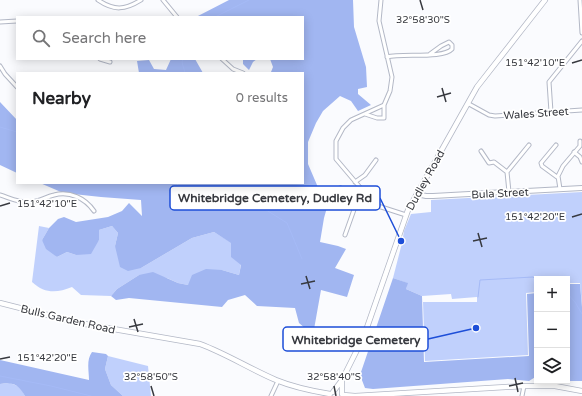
<!DOCTYPE html>
<meta charset="utf-8">
<style>
:root{--surface:#fff;--page:#f2f2f2;--text:#202124;--muted:#757577;--line:#e0e0e0}
body{margin:0;font-family:"Varela Round",sans-serif;background:var(--page);color:var(--text)}
.controls{position:absolute;right:12px;bottom:12px;display:grid;overflow:hidden;border-radius:0px;box-shadow:0 2px 10px #0003}
.controls button{width:36px;height:36px;display:grid;place-items:center;padding:0;border:0;border-bottom:1px solid var(--line);background:var(--surface);color:var(--text);font:20px sans-serif}
.list{margin:0;padding:0;list-style:none}
h2{display:flex;justify-content:space-between;align-items:center;height:52px;margin:0;padding:0 16px;font-size:17px}
h2 small{font-size:13px;font-weight:400;color:var(--muted)}
.icon{flex:none;width:22px;height:22px;fill:none;stroke:currentColor;stroke-width:2;stroke-linecap:round;stroke-linejoin:round}
.map{position:relative;flex:none;width:582px;height:396px;overflow:hidden}
.search{position:absolute;background:var(--surface);box-shadow:0 2px 10px #0003;left:16px;top:16px;width:288px;height:44px;display:flex;align-items:center;gap:10px;box-sizing:border-box;padding:0 14px;border-radius:0px;color:var(--muted);font-size:15px}
.panel{position:absolute;background:var(--surface);box-shadow:0 2px 10px #0003;left:16px;top:72px;width:288px;height:112px;border-radius:0px}
.map>svg:first-child{display:block}
.green{fill:#c0d0fc}
.forest{fill:#a1b6f1}
.lines{fill:none;stroke-linecap:round;stroke-linejoin:round}
.stream{stroke:#a5baf6;stroke-width:1}
.minor-casing{stroke:#b3b8c6;stroke-width:5}
.tertiary-casing{stroke:#b3b8c6;stroke-width:6}
.secondary-casing{stroke:#b3b8c6;stroke-width:6}
.minor{stroke:#fff;stroke-width:3}
.tertiary{stroke:#fff;stroke-width:4}
.secondary{stroke:#fff;stroke-width:4.5}
.ticks{fill:none;stroke:#37393f;stroke-width:1.5}
.labels{text-anchor:middle;stroke-width:3.5;stroke-linejoin:round;paint-order:stroke}
.street-label{font-size:11px;fill:#37393f;stroke:#fff}
.ticks-label{font-size:10px;text-anchor:middle;fill:#37393f;stroke:#fff;stroke-width:3.5;stroke-linejoin:round;paint-order:stroke}
.leader{fill:none;stroke:#1d4ed8;stroke-width:1.5}
.callout-dot{fill:#1d4ed8;stroke:#fff;stroke-width:1.5}
.callout{fill:#fff;stroke:#1d4ed8;stroke-width:1.5}
.callout-label{font-size:12px;text-anchor:middle;font-weight:bold;fill:#37393f}
</style>
<div class="map">
<svg width="582" height="396" viewBox="0 0 582 396">
<rect width="100%" height="100%" fill="#fafbfe"/>
<!-- green -->
<path class="green" d="M582,192V306L580,283H567V279H537V292L526,293L528,355L425,361L423,302H477V297L452,299L451,294L422,296L406,289L407,283L393,278L402,243L404,231L411,214L431,212V200Z
M39,226L49,228L42,240L57,257L67,252L76,255L99,240V230L112,226L118,233L115,246L141,268L192,238L214,232L232,243L241,264L239,275L222,270L188,285L178,283L167,278L139,275L117,289L111,296L81,295L72,287C57,293 45,294 32,282Z
M108,356L148,366L151,396H123L111,385L105,369Z
M10,383L20,387L25,396H0V384Z"/>
<!-- forest -->
<path class="forest" d="M229,0H353L354,27L366,67L367,87L358,89V94L371,105L358,111L351,101L340,96L323,111L316,123L308,142V164L320,192L341,185L347,191L332,205L328,204L324,218L320,242L338,246L346,249L335,268L354,275L347,297L321,290L313,335L299,323L295,308L257,306L245,295L228,300L222,307L129,298L116,300L111,296L117,289L139,275L153,272L178,283L188,285L192,275L206,269L222,270L239,275L241,265L231,257V243L214,232L192,238L141,268L128,271L120,267L115,246L118,233L112,226L99,230V240L91,254L76,255L67,252L57,257L46,249L42,240L49,228L58,219L64,217L76,222L108,217L122,211L129,203L142,216L141,200L101,197L73,194L67,192H61L40,183H303V73H268L271,72L273,67L270,59H303V17H196Z
M171,59H195L203,73H139L137,61L149,60L154,69L166,70Z
M243,59H257L253,62L249,70L243,64Z
M0,102L17,120V173L0,165Z
M393,278L408,283L406,289L422,296L424,362L529,356L527,294L537,293V376L529,381L508,379L373,389L365,388L360,375Z
M567,284H580L582,307V381H567Z
M92,352L106,354L108,356L105,369L111,385L123,396H25C18,384 13,382 0,384V360L89,380C89,371 86,360 92,352Z"/>
<g class="lines">
<!-- stream -->
<path class="stream" d="M215,17L249,0
M183,59L182,62L185,73
M0,127L17,132
M123,183L127,184L159,183
M176,183L179,186L247,198L287,223L302,259
M567,293L575,302L582,314
M478,297L480,280L533,277L537,280
M0,376L51,386L91,396"/>
<!-- minor casing -->
<g class="minor-casing">
<path id="minor" d="M98,0C114,11 125,10 141,0
M163,0L177,17
M381,0L379,21L392,77L390,91L384,105L351,120L343,128L336,141V159L375,205L406,215
M580,0L582,33
M0,22L17,21
M387,57C402,53 443,59 452,49V45L449,42L441,46L430,54
M100,59L110,62
M222,59L233,69L243,73
M0,66L5,74L17,87
M469,104L489,115L495,116L582,110
M551,112L549,82L582,41
M365,114L377,118H384V105
M556,145L541,163L542,166L557,177
M481,151L489,163L494,162L507,172
M574,152L580,157L582,162
M355,182L365,175L376,160
M560,189L558,176L563,166L580,146V141
M509,192L507,172L529,145
M0,195C10,198 19,203 30,202C39,202 45,197 54,195C70,191 85,198 94,211
M345,235L361,190
M271,396L278,381
M522,396L524,386"/>
</g>
<!-- tertiary casing -->
<g class="tertiary-casing">
<path id="tertiary" d="M417,194L426,196H433L582,188"/>
</g>
<!-- secondary casing -->
<g class="secondary-casing">
<path id="secondary" d="M0,303L79,323L200,344C227,354 250,369 276,380C293,387 312,391 330,394
M333,392L342,380L364,336L408,210L477,87L545,0
M342,394V380
M343,395L355,396L524,386H555L582,391"/>
</g>
<!-- minor -->
<use href="#minor" class="minor"/>
<!-- tertiary -->
<use href="#tertiary" class="tertiary"/>
<!-- secondary -->
<use href="#secondary" class="secondary"/>
</g>
<!-- ticks -->
<path class="ticks" d="M420,0L423,10M572,63L582,60M442,88L446,102M437,97L451,93M0,206L10,203M572,217L582,214M478,233L482,247M473,241L487,238M306,276L310,289M301,284L315,281M134,319L138,332M129,327L143,324M0,359L10,357M515,378L518,392M151,386L154,396M334,386L336,396M509,386L523,383"/>
<g class="labels">
<!-- street labels -->
<g class="street-label">
<text transform="translate(536 113) rotate(-4)" y="4">Wales Street</text>
<text transform="translate(425 180) rotate(-61)" y="4">Dudley Road</text>
<text transform="translate(500 193) rotate(-3)" y="4">Bula Street</text>
<text transform="translate(68 319) rotate(13)" y="4">Bulls Garden Road</text>
</g>
</g>
<g class="ticks-label">
<text x="423" y="23">32°58'30"S</text>
<text x="535" y="66">151°42'10"E</text>
<text x="47" y="207">151°42'10"E</text>
<text x="535" y="220">151°42'20"E</text>
<text x="47" y="361">151°42'20"E</text>
<text x="151" y="380">32°58'50"S</text>
<text x="334" y="380">32°58'40"S</text>
</g>
<!-- callouts -->
<path class="leader" d="M401 241L380 198M476 328L428 339"/>
<g class="callout-dot">
<circle cx="401" cy="241" r="4"/>
<circle cx="476" cy="328" r="4"/>
</g>
<g class="callout">
<rect x="170" y="186" width="210" height="24" rx="4"/>
<rect x="283" y="327" width="145" height="24" rx="4"/>
</g>
<g class="callout-label">
<text x="275" y="202">Whitebridge Cemetery, Dudley Rd</text>
<text x="356" y="344">Whitebridge Cemetery</text>
</g>
</svg>
<div class="controls">
<button>+</button>
<button>−</button>
<button><svg class="icon" aria-label="layers" viewBox="0 0 24 24"><path d="M12 4l9 5-9 5-9-5zM3 14l9 5 9-5"/></svg></button>
</div>
<div class="search"><svg class="icon" aria-label="search" viewBox="0 0 24 24"><circle cx="10" cy="10" r="6"/><path d="M15 15l6 6"/></svg>Search here</div>
<section class="panel">
<h2>Nearby<small>0 results</small></h2>
<ul class="list">
</ul>
</section>
</div>
